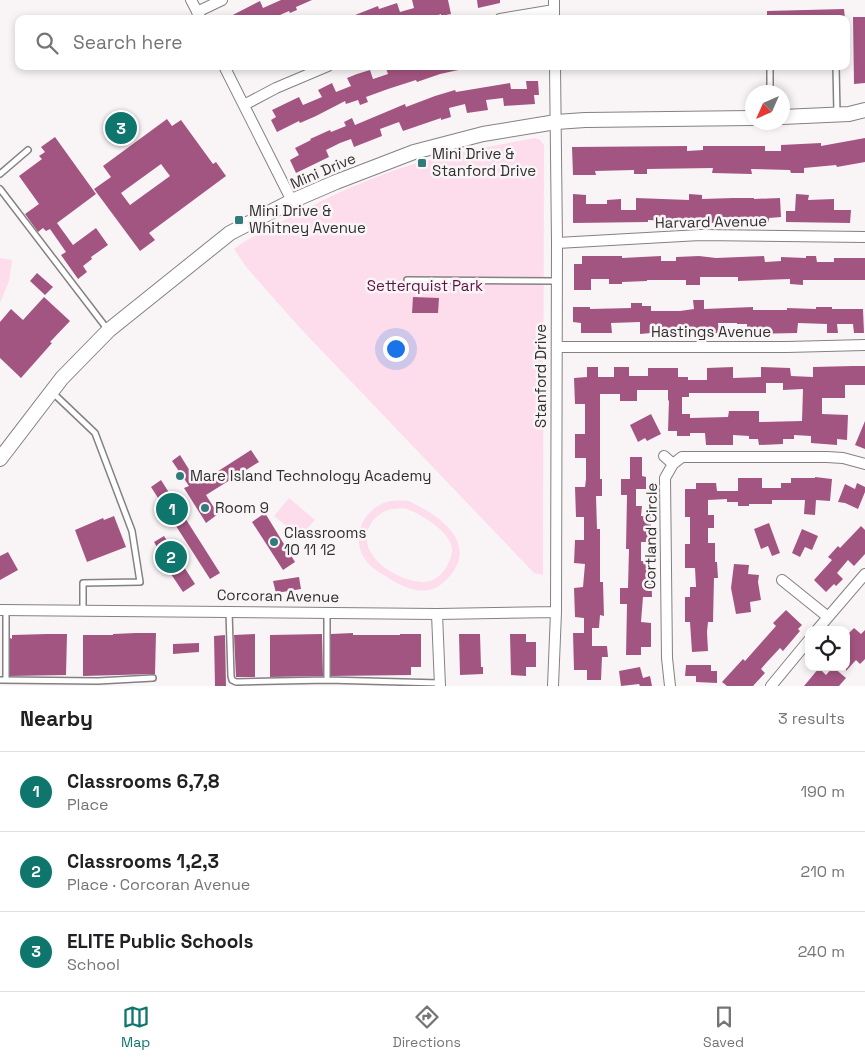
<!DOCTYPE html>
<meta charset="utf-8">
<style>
:root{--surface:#fff;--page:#f6f6f6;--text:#202124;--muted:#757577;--line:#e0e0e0;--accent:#0f766e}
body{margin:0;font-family:"Space Grotesk",sans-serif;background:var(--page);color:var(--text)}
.controls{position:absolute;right:15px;bottom:15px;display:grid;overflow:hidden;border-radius:10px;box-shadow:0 2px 8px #0003}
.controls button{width:45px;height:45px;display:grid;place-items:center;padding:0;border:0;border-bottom:1px solid var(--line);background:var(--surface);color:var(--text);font:25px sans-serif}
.compass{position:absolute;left:745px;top:85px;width:45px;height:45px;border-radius:50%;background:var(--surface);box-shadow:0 2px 8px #0003;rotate:225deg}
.you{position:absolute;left:395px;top:348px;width:18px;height:18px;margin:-12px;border:4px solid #fff;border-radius:50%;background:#1a73e8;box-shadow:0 0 0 8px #1a73e833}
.badge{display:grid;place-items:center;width:32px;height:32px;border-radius:50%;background:var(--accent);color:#fff;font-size:16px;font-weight:700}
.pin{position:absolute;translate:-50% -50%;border:2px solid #fff;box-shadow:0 1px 5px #0006}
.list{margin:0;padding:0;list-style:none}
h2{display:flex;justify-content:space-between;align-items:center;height:65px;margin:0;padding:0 20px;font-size:21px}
h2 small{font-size:16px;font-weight:400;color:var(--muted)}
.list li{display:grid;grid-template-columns:32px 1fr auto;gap:15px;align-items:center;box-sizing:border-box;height:80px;padding:0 20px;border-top:1px solid var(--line)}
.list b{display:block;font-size:19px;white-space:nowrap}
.list p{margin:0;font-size:16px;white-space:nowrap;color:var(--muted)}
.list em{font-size:16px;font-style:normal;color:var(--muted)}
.icon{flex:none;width:28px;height:28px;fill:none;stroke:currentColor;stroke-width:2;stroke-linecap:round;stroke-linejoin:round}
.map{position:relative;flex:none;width:865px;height:686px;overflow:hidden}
.search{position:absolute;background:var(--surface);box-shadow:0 2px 8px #0003;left:15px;right:15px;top:15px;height:55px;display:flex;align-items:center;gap:12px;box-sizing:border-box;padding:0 18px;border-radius:10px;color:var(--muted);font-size:19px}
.sheet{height:305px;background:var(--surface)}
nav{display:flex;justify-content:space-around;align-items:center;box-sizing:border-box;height:70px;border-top:1px solid var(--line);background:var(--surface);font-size:14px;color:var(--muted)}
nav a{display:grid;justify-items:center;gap:2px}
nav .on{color:var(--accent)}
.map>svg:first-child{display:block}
.green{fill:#fddcec;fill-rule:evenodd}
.building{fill:#a35581;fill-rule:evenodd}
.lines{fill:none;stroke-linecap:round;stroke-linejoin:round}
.lane-casing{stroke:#848183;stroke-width:8}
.street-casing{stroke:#848183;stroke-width:12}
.secondary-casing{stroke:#848183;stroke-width:16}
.lane{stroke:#fff;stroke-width:5}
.street{stroke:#fff;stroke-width:10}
.secondary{stroke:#fff;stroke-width:14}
.poi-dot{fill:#327b7d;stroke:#f9f5f7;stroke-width:2}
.labels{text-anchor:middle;stroke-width:5;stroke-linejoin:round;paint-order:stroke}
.poi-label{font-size:15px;fill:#312f30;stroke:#f9f5f7;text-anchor:start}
.street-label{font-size:15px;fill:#312f30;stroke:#f9f5f7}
.park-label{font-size:15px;fill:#5e1443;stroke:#f9f5f7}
</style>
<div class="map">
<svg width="865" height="686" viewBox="0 0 865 686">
<rect width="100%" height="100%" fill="#f9f5f7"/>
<!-- green -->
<path class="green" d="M535,138L540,140L544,145L543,575L534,573L300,328L247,268L234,249L242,243C305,208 371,173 441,157C472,149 504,144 535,138Z
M0,258L12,260L9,281L0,303Z
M289,498L315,520L300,537L274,516Z
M390,501C396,501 403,500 409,501C414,503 421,508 426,510C453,526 475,552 446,580C427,599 406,589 387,577C377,571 367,565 362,554C352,531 366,507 390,501ZM392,509C396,509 402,508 407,509C421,514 450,532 452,548C453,554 449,561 447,566C443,573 437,579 430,581C413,586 382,570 373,556C359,537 370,514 392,509Z"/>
<!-- building -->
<path class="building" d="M281,0H312L296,7L297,10L290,13L289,11L271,19H225L260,1L263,8Z
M412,0H448L451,14L441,16V14L427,19H345L378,6L379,9L397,3L400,12L414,8Z
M477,0H500V3L478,8Z
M844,9L845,19H767V11Z
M853,17H865V83L854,84Z
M385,66H403L404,69L416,66H463V69L440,74L417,82L416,80L388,89L366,97L368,102L360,105L358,100L346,104L345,101L316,116L300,123L299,121L277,132L271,120L276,117L272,110L299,97L303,105L322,97L318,90L332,83L336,92L351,86L347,78L357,74L370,70L373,79L388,74Z
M526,81H538L539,95H534L535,104L504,106L503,98L486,100L488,110L467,113L465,104L449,108L451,117L441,120V118L403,131L399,122L380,129L382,136L354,147L351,139L340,143L326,150L329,157L296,173L290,160L299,155L295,148L311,140L310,139L330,130L331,132L346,126L344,122L352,118L355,125L405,104L406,107L435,96L455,90L456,92L510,83L511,89H527Z
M167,119L172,126L181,120L213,164L216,162L226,176L149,233L155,240L140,251L94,189L111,177L103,166ZM161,164L170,176L130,205L121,193Z
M55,137L96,194L57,223L73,245L96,228L108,245L91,257L92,259L83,266L87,272L78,279L61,255L66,252L50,229L46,231L43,228L38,232L25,214L39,204L19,176L42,159L39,156L45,152L41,147Z
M865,138V162L837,167L836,165L804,168V173H791L790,170L751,169L752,174L712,173L713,168L647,169V174H634V170L595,171L596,175H573L572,147L687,146V151L703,150V146H765V151H781V145L821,143V146Z
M573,194L586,195V204H607V200L621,199V210H636V198L689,200V194L702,195V199L733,198H754V199L780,198L781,217L769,218V222L759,223L733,221V217L716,218V223L648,220V222L573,223Z
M796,194L809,195L808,200L834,199V210H851L850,223L786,222V211H795Z
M582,256H622V258L661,256V261H676V257L699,256L716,258L764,256L765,262L781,261V257L806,258V256H816L817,262H834V258H865V280H803V285L790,284V279L738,281V277H700V285H686V280H647V281L622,282V284H609V279H591V290H574V264H582Z
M37,273L53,287L45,295L30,281Z
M44,297L70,321L50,342L52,343L21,378L0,358V322L11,309L23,320Z
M413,297L439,298L438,313H412Z
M693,300H704V309L753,307V310H787V308L816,309V307H832V309H863L864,333H854L853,324H837L838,333H827V324L798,323L797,333L747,334V324H737V323H718L719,333L681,335V333H651L640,334V322L611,323L612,333H581V323L573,322V307H590V309L631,308V303H642V306H651V311H680L694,309Z
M853,366H865V385H845V398H822V414L848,415L847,440L837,439V445L811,443V436L794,435V439H783V444L759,445L758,439H749V436L733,435V445H706L705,433H690V436H677V431H668L669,400L668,401V390H637V401H620V394H600V479H602V496H596L597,529H600V582H603L604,616L600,615L599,628H592V646H607L608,657H602L601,680H587V670H574L573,633H584V618L575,617L574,588L583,587L585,564L574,563L575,540H584V517H576L575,487H585L586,479V458H575V434H585V404H575L574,378L587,377V367H598V377H614V367H629V376H648V368H678V377H688V380H707V368L733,367V378L761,377V367L790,368L791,376L813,377V367ZM766,383H783V390L803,389L802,421L759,422V411H729L728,417L690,418V414H682V397H689V393H766Z
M651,414L661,434L647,441L645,438L638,442L630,425Z
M865,421V449L855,445Z
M251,450L259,462L206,495L218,514L206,523L184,488L189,486L172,461L180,455L198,484Z
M630,457H642V476L646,477V489H636V506H642L641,516L651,517V542H641V561L651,562L652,597H643L641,622L651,623V647H641V655H626L627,604H620V588H628L629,549H626L627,495H621V479H630Z
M815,477L832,479L830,501L816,500L815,515L804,514L805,500H772V504H749V506H738V502H727V499L708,500V515H714V528H708V543H715V562H717L718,578H714L713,622H708L707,632L708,651L692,652L690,622H685V597H690V587H696L695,568H685V544H690V517H685V489H696V483H716L717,491H738V478H762V488H781V483H791V478H815Z
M161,480L220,573L210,579L151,487Z
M857,483L865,487V492L858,509L845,503L838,502L845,484L855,489Z
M265,513L295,562L283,570L252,522Z
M114,516L126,547L87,562L75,530L103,518L104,520Z
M769,523L780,553L772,556L768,546L761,549L754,529Z
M861,526L865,530V554L854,566L848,560L837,573L843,579L836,586L834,584L826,592L814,580L832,560L828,557L838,546L840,548Z
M802,529L818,536L812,550L805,547L800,557L792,553Z
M164,536L195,584L183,592L171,574L173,573L154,542Z
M8,552L18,570L0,580V556Z
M734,564L749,565L748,574L759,575L758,582L761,600L750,602L751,612L736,614L731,588Z
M299,577L301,589L276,593L273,581Z
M786,610L802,625L798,629L800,631L783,651L780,648L767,662L761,669L765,673L753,686H727L722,682L743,659L745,661L776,626L773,623Z
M854,628L861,634L865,630V659L860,664L856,660L846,671V636Z
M136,633H156L155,674L83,676V635H113V634Z
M353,633V635H400V634H421V667H411V675L331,676V634Z
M47,634H67L66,675L10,676V638L12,639V635Z
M255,634V677H236L234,635Z
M322,634L323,676L270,677V635Z
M459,634H480L481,667H483V674L460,675Z
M510,634H526V642H536V667H526V676L511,675Z
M225,635L226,686H215L214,636Z
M199,643V652L173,654V644Z
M686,665H711V671H717V683L696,682V676H685Z
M640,667L643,678L650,676L652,686H640L639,684L621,686L619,671Z
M833,667L846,678L839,686H804L819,668L826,675Z"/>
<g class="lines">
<!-- lane casing -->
<g class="lane-casing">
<path id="lane" d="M770,66V92
M836,66L837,114
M0,174L28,150
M0,189L108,330
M407,280L557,281
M52,392L95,433L132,531L140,582L83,583V610
M229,611L231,676L232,680L236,682L327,680L440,683
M327,613V680
M0,680L98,681L153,678
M6,680V610"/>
</g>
<!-- street casing -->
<g class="street-casing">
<path id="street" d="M191,0L201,19
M554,0V19
M197,12L222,0
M500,19L554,10
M224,66L292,201
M244,105L276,88L328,66
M557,243L700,235L865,237
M557,347H787L865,345
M664,456L673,464
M782,580L828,617
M0,610L437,614L556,612
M437,614L440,686
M817,630L865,574
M553,686L556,612L557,243L555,66
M670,686L667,658L665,478L673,464L682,457H827L843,458L865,464
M771,686L809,640"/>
</g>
<!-- secondary casing -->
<g class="secondary-casing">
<path id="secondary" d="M782,117L849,114L865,110
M0,459L62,378L109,330L230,233L292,201L336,182L414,152L483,134L556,122L585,120L752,118"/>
</g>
<!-- lane -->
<use href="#lane" class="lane"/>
<!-- street -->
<use href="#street" class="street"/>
<!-- secondary -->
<use href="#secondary" class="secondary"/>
</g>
<!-- markers -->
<g class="poi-dot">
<rect x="417" y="158" width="10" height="10" rx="2.5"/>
<rect x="234" y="215" width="10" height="10" rx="2.5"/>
<circle cx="180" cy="476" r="5"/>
<circle cx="205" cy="508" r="5"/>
<circle cx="274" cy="542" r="5"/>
</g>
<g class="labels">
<!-- poi labels -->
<g class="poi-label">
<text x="432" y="159">Mini Drive &amp;<tspan x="432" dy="17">Stanford Drive</tspan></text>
<text x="249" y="216">Mini Drive &amp;<tspan x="249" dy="17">Whitney Avenue</tspan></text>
<text x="190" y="481">Mare Island Technology Academy</text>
<text x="215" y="513">Room 9</text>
<text x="284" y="538">Classrooms<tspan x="284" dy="17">10 11 12</tspan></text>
</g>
<!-- street labels -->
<g class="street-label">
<text transform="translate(323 171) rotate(-23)" y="5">Mini Drive</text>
<text transform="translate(711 222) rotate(-1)" y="5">Harvard Avenue</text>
<text x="711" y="337">Hastings Avenue</text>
<text transform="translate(541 376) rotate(-90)" y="5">Stanford Drive</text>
<text transform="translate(651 536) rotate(-89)" y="5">Cortland Circle</text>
<text transform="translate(278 596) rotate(1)" y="5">Corcoran Avenue</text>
</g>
<!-- park labels -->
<g class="park-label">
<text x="425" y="291">Setterquist Park</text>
</g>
</g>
</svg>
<div class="controls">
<button><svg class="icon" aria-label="locate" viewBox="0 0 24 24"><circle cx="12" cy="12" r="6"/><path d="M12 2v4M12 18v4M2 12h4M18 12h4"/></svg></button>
</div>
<svg class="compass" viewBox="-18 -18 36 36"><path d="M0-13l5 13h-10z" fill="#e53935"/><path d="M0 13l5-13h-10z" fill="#757577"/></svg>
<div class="you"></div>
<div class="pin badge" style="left:172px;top:509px">1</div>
<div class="pin badge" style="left:171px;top:557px">2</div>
<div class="pin badge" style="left:121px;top:128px">3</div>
<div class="search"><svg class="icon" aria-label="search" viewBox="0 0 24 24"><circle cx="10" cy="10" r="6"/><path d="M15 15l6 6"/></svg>Search here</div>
</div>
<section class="sheet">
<h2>Nearby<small>3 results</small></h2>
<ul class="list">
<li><span class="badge">1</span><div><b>Classrooms 6,7,8</b><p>Place</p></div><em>190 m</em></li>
<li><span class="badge">2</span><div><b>Classrooms 1,2,3</b><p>Place · Corcoran Avenue</p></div><em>210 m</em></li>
<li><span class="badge">3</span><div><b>ELITE Public Schools</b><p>School</p></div><em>240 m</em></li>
</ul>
</section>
<nav>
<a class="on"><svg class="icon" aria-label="map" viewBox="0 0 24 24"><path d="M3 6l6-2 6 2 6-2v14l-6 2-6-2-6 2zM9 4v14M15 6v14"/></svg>Map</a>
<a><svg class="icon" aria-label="directions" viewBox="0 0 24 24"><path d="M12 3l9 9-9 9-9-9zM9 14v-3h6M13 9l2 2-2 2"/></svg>Directions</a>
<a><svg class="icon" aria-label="saved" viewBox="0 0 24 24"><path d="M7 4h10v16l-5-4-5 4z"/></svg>Saved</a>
</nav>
